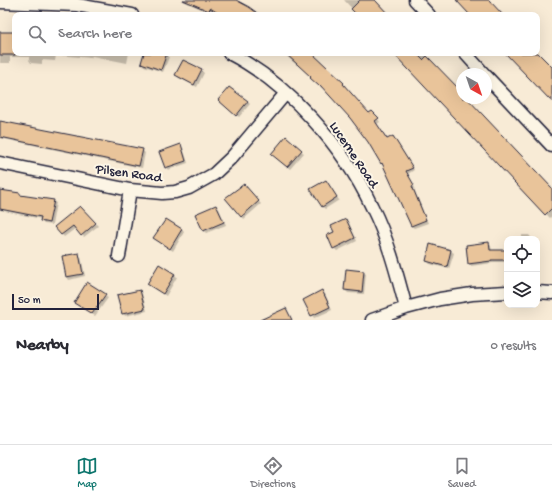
<!DOCTYPE html>
<style>
:root{--surface:#fff;--page:#f7f7f7;--text:#2b2b33;--muted:#7c7c81;--line:#e1e1e2;--accent:#0f766e}
body{margin:0;font-family:"Gochi Hand",sans-serif;background:var(--page);color:var(--text)}
.controls{position:absolute;right:12px;bottom:12px;display:grid;overflow:hidden;border-radius:8px;box-shadow:0 4px 16px #0002}
.controls button{width:36px;height:36px;display:grid;place-items:center;padding:0;border:0;border-bottom:1px solid var(--line);background:var(--surface);color:var(--text);font:20px sans-serif}
.compass{position:absolute;left:456px;top:68px;width:36px;height:36px;border-radius:50%;background:var(--surface);box-shadow:0 4px 16px #0002;rotate:140deg}
.scale{position:absolute;left:12px;bottom:10px;width:87px;box-sizing:border-box;padding-left:4px;border:2px solid #22223b;border-top:0;font-size:11px;line-height:14px;white-space:nowrap;color:#22223b;-webkit-text-stroke:3px #fcf5e5;paint-order:stroke}
.list{margin:0;padding:0;list-style:none}
h2{display:flex;justify-content:space-between;align-items:center;height:52px;margin:0;padding:0 16px;font-size:17px}
h2 small{font-size:13px;font-weight:400;color:var(--muted)}
.icon{flex:none;width:22px;height:22px;fill:none;stroke:currentColor;stroke-width:2;stroke-linecap:round;stroke-linejoin:round}
.map{position:relative;flex:none;width:552px;height:320px;overflow:hidden}
.search{position:absolute;background:var(--surface);box-shadow:0 4px 16px #0002;left:12px;right:12px;top:12px;height:44px;display:flex;align-items:center;gap:10px;box-sizing:border-box;padding:0 14px;border-radius:8px;color:var(--muted);font-size:15px}
.sheet{height:124px;background:var(--surface)}
nav{display:flex;justify-content:space-around;align-items:center;box-sizing:border-box;height:56px;border-top:1px solid var(--line);background:var(--surface);font-size:11px;color:var(--muted)}
nav a{display:grid;justify-items:center;gap:2px}
nav .on{color:var(--accent)}
.map>svg:first-child{display:block}
.shadow{fill:#0003}
.building{fill:#e9c49a;stroke:#22223b}
.lines{fill:none;stroke-linecap:round;stroke-linejoin:round}
.minor-casing{stroke:#22223b;stroke-width:15}
.minor{stroke:#fcf5e5;stroke-width:12}
.labels{text-anchor:middle;stroke-width:4;stroke-linejoin:round;paint-order:stroke}
.street-label{font-size:14px;fill:#22223b;stroke:#fcf5e5}
</style>
<div class="map">
<svg width="552" height="320" viewBox="0 0 552 320">
<rect width="100%" height="100%" fill="#f8ebd6"/>
<filter id="ink" filterUnits="userSpaceOnUse"><feTurbulence type="fractalNoise" baseFrequency=".025" numOctaves="2"/><feDisplacementMap in="SourceGraphic" scale="8" xChannelSelector="R" yChannelSelector="G"/><feConvolveMatrix kernelMatrix="1 2 1 2 8 2 1 2 1" color-interpolation-filters="sRGB"/></filter>
<g filter="url(#ink)">
<!-- shadow -->
<path class="shadow" d="M180,0H234L259,15H221L212,10L211,13Z
M344,0H374L388,15H358Z
M0,32L15,33V53H129L127,63L92,56L91,58L56,55L55,61L42,60V64L31,63L29,60V57H10V63H0Z
M145,53H161L169,57L163,72L144,66L142,63Z
M283,53H309L346,86L345,87L369,115H375L380,122L377,124L388,140L393,137L395,139L414,170L408,174L415,188L414,189L428,223L414,228L411,226L384,166L369,141L351,118L323,87L322,88L298,64L297,65Z
M394,53H424L462,94V98H466L552,190V216L550,218Z
M201,70L204,73L197,87L179,78L176,75Z
M247,101L250,104L239,117L221,103Z
M0,122L142,150L145,153L142,168L0,138Z
M180,146L183,148L188,163L168,170L166,167Z
M301,151L304,153L290,169L275,156Z
M328,183L339,200L325,209L322,206Z
M246,188L261,204L244,219L242,216Z
M0,190L20,194L22,196L53,201L56,203L52,225L44,224L41,221V219L0,210Z
M216,206L219,209L226,225L206,233L204,231L196,214Z
M90,217L98,226L84,237L76,228L64,237L56,227Z
M346,220L349,223L357,241L337,251L334,248L328,235L335,232Z
M181,229L184,232L173,251L154,238Z
M522,235H529L532,239H522Z
M489,243L491,246L492,251H507V262H493V263L471,266L469,264Z
M451,251L454,253L449,269L430,264L427,261Z
M78,254L81,257L85,276L69,280L67,277Z
M347,270L363,272L366,274L364,294L348,293L345,290Z
M175,275L177,277L166,296L148,284Z
M87,284L108,298L95,316L78,305Z
M140,292L142,294L147,311L125,316L123,313Z
M322,292L325,294L332,310L314,318L312,315Z"/>
<!-- building -->
<path class="building" d="M183,0H236L249,7L260,15H221L210,8L209,11Z
M360,0H375L389,15H357L351,9Z
M456,0H489L503,15H470Z
M0,32H15V55H0Z
M144,53H167L161,70L141,63Z
M285,53H312L344,83L343,84L369,113L372,111L379,118L375,121L387,139L393,136L413,168L406,171L414,185L412,186L426,220L411,226L382,163L381,164L368,142L350,118L320,85L319,86L310,78L311,77Z
M393,53H416L423,60L427,56L462,92V98H467L552,188V208L545,215Z
M505,53H538L552,67V102Z
M183,60L202,69L194,85L175,75Z
M229,87L248,101L236,116L218,100Z
M0,121L143,149L139,166L0,137Z
M286,136L302,150L287,167L271,154Z
M181,144L186,161L165,168L159,152Z
M326,180L337,197L322,207L310,189Z
M244,184L259,201L241,217L225,198Z
M0,190L20,193V195L54,200L49,223L40,221L41,217L0,209Z
M216,205L224,222L203,231L195,214Z
M80,206L96,223L81,236L73,226L61,235L54,227Z
M166,219L182,229L170,249L153,238Z
M346,219L355,238L333,249L327,235L334,232L331,226Z
M489,242L490,250H507V260H491V261L468,264L466,245Z
M430,244L451,250L447,267L426,261Z
M79,253L83,274L66,277L62,256Z
M159,264L175,274L163,294L147,284Z
M346,269L364,271L362,292L344,290Z
M87,282L106,294L92,314L74,303Z
M140,290L145,309L122,314L117,295Z
M322,290L330,307L311,316L303,300Z
M286,308L292,320H260Z"/>
<g class="lines">
<!-- minor casing -->
<g class="minor-casing">
<path id="minor" d="M415,0L429,15
M0,2L77,5L132,15
M229,53C289,84 344,147 372,207C388,239 397,274 406,308
M465,53L484,74
M486,76L552,146
M0,163L130,190L162,193L175,192L189,188L214,174L232,157L286,93
M119,256L130,190
M537,292L552,293
M372,320L406,308L440,299L472,294L507,292"/>
</g>
<!-- minor -->
<use href="#minor" class="minor"/>
</g>
</g>
<g class="labels">
<!-- street labels -->
<g class="street-label">
<text transform="translate(355 154) rotate(56)" y="5">Lucerne Road</text>
<text transform="translate(129 172) rotate(8)" y="5">Pilsen Road</text>
</g>
</g>
</svg>
<div class="controls">
<button><svg class="icon" aria-label="locate" viewBox="0 0 24 24"><circle cx="12" cy="12" r="6"/><path d="M12 2v4M12 18v4M2 12h4M18 12h4"/></svg></button>
<button><svg class="icon" aria-label="layers" viewBox="0 0 24 24"><path d="M12 4l9 5-9 5-9-5zM3 14l9 5 9-5"/></svg></button>
</div>
<svg class="compass" viewBox="-18 -18 36 36"><path d="M0-13l5 13h-10z" fill="#e53935"/><path d="M0 13l5-13h-10z" fill="#7c7c81"/></svg>
<div class="scale">50 m</div>
<div class="search"><svg class="icon" aria-label="search" viewBox="0 0 24 24"><circle cx="10" cy="10" r="6"/><path d="M15 15l6 6"/></svg>Search here</div>
</div>
<section class="sheet">
<h2>Nearby<small>0 results</small></h2>
<ul class="list">
</ul>
</section>
<nav>
<a class="on"><svg class="icon" aria-label="map" viewBox="0 0 24 24"><path d="M3 6l6-2 6 2 6-2v14l-6 2-6-2-6 2zM9 4v14M15 6v14"/></svg>Map</a>
<a><svg class="icon" aria-label="directions" viewBox="0 0 24 24"><path d="M12 3l9 9-9 9-9-9zM9 14v-3h6M13 9l2 2-2 2"/></svg>Directions</a>
<a><svg class="icon" aria-label="saved" viewBox="0 0 24 24"><path d="M7 4h10v16l-5-4-5 4z"/></svg>Saved</a>
</nav>
